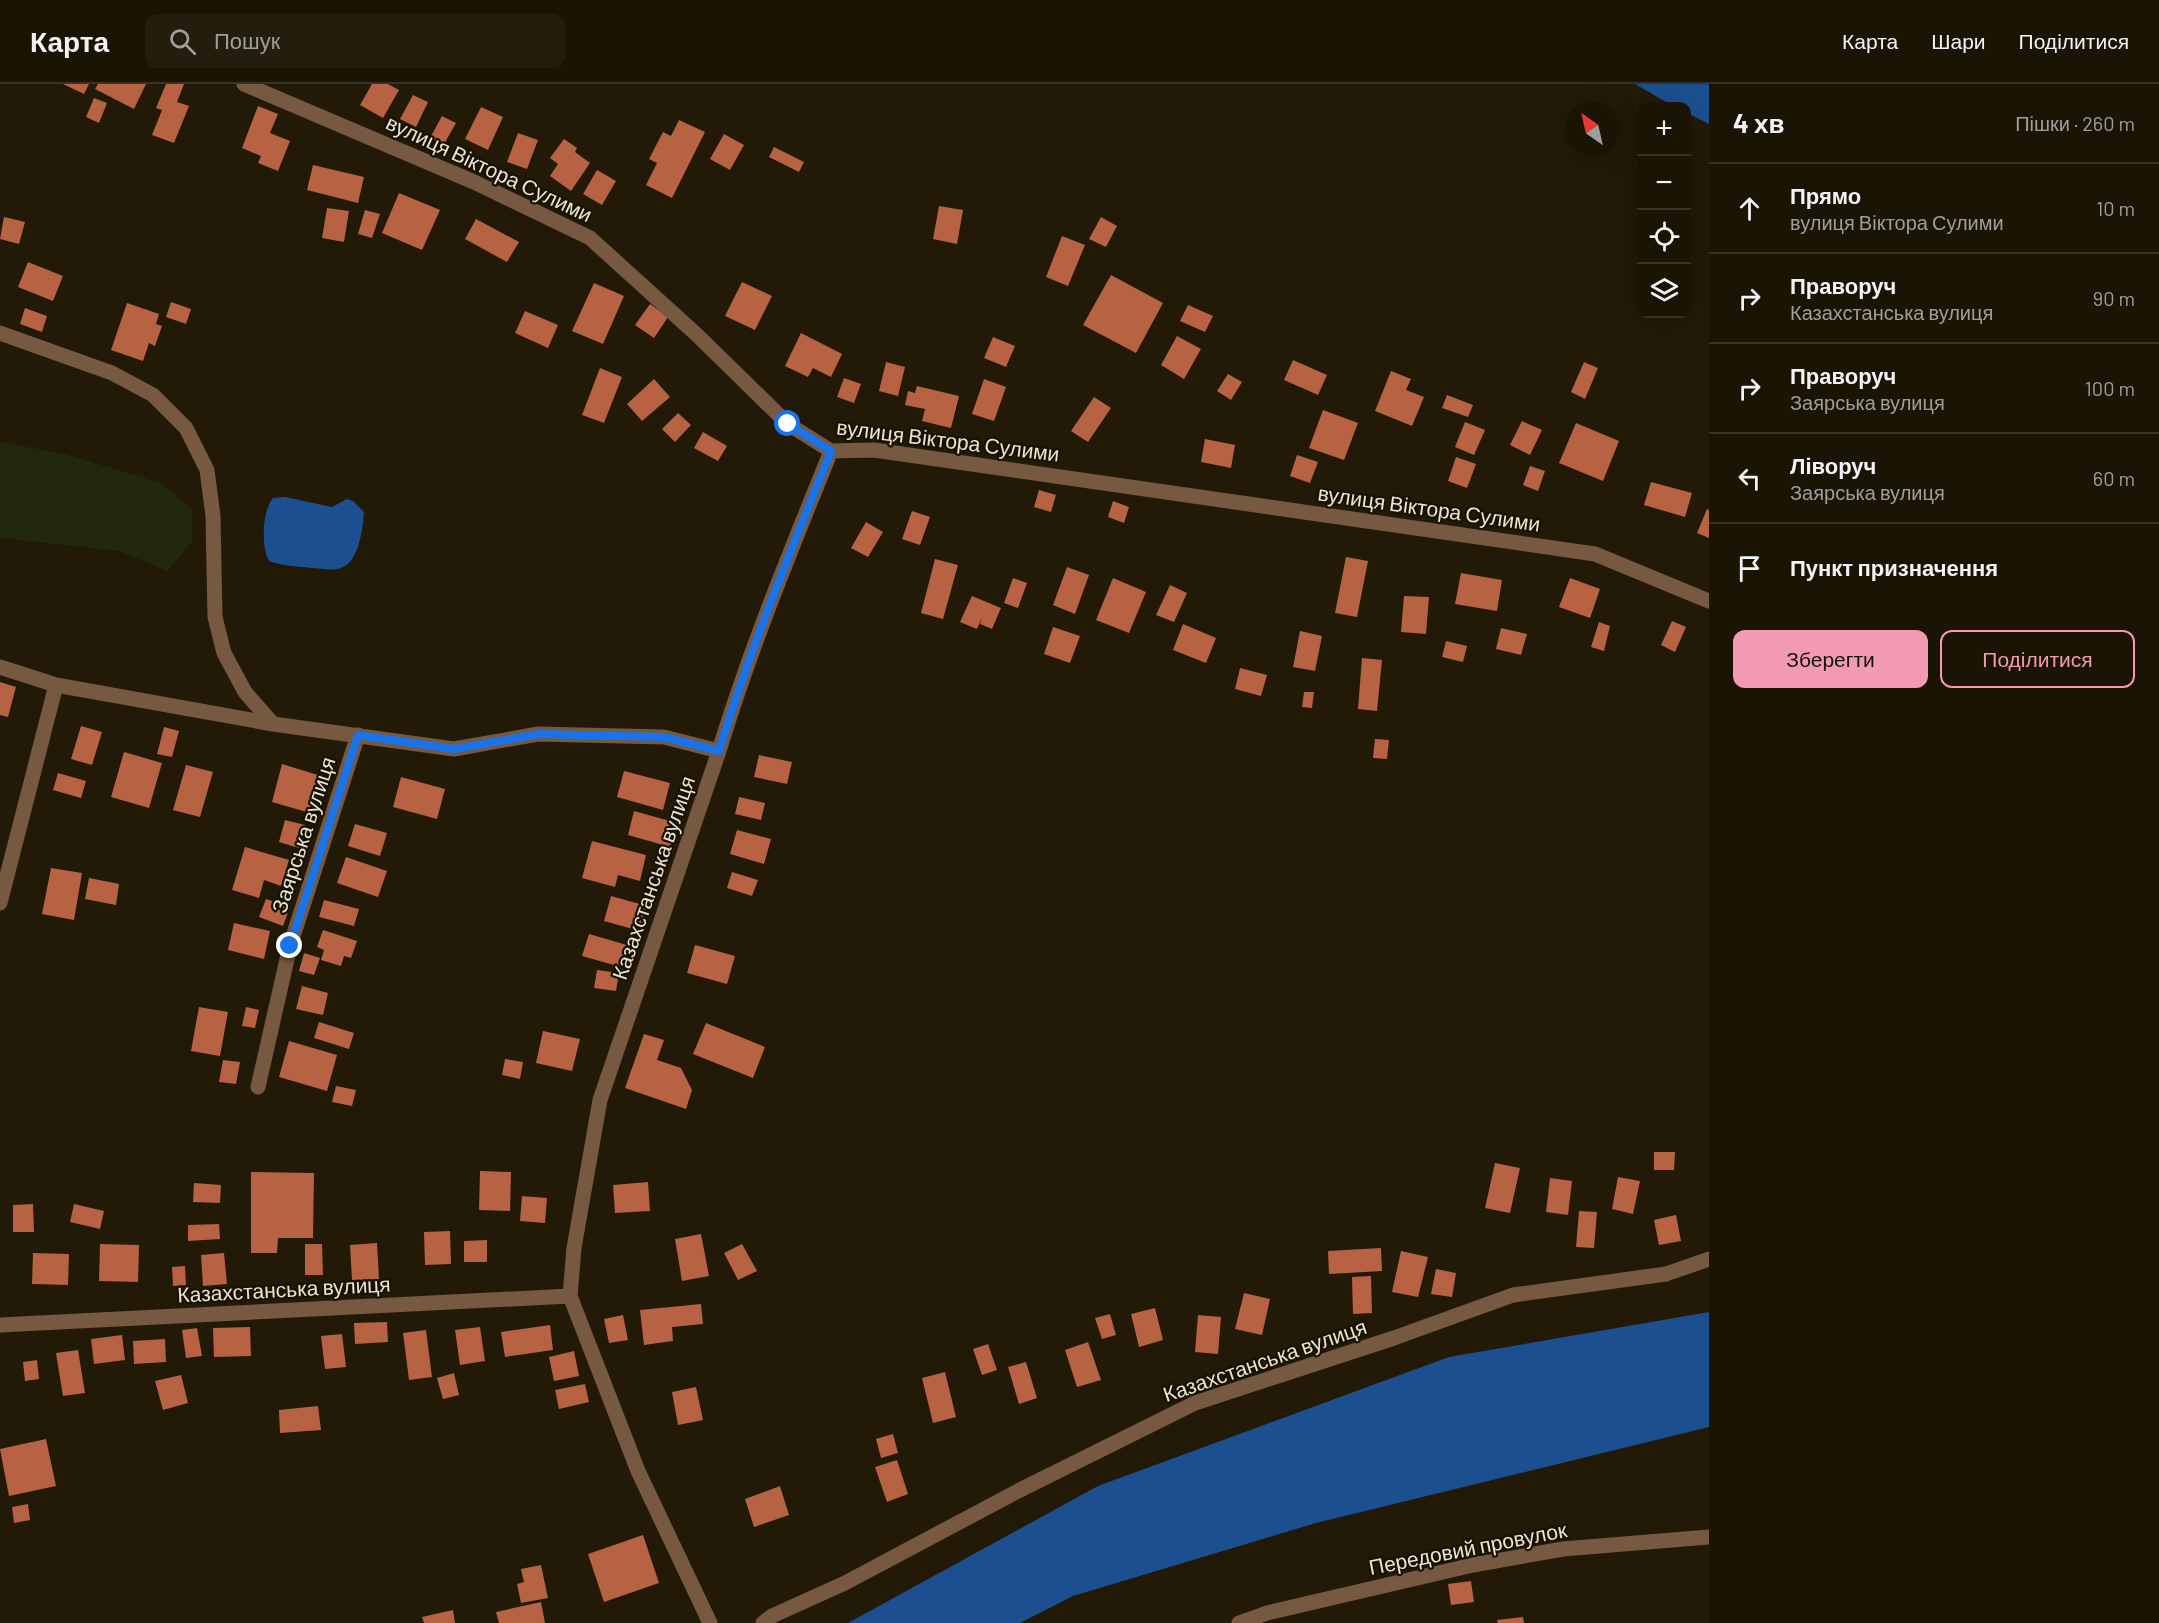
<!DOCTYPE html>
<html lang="uk">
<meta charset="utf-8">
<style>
:root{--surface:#1a1404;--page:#231d0e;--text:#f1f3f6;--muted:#9f9e9a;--line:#383326;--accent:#f19ab1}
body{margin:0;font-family:Barlow,sans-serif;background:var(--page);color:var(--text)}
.controls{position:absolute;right:18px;top:18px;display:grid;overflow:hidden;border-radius:12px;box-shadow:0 6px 24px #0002}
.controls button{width:54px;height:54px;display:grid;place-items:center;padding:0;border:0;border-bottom:2px solid var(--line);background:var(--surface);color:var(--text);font:30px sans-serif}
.compass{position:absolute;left:1565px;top:18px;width:54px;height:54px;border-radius:50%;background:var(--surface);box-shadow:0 6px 24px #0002;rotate:326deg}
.stop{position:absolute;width:18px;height:18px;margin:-14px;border:4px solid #1a73e8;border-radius:50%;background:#fff}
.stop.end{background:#1a73e8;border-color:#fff;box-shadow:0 2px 6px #0008}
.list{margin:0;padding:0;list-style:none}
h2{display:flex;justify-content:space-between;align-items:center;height:78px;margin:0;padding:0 24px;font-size:26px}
h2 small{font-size:20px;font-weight:400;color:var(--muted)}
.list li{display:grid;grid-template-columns:39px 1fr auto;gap:18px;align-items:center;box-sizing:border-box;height:90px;padding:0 24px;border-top:2px solid var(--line)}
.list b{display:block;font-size:22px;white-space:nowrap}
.list p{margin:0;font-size:20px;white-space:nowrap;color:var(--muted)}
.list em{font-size:20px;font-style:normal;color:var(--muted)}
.actions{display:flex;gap:12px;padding:18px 24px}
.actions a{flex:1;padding:14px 0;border:2px solid var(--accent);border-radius:12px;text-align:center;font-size:21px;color:var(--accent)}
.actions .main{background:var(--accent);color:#111}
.icon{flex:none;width:33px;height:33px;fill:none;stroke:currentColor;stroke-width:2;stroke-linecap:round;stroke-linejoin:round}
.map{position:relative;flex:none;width:1709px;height:1539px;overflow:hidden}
header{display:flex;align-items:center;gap:36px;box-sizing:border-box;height:84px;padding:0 30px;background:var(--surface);border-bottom:2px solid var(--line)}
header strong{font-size:28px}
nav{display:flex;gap:33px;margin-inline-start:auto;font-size:21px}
.search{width:420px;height:54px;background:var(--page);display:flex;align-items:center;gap:15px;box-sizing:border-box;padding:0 21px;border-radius:12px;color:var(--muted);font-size:22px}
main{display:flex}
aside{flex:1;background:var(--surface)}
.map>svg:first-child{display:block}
.green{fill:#22280c}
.water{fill:#1c4f8f}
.building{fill:#b76243}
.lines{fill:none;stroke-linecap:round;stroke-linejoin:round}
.minor{stroke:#775942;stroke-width:15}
.route{stroke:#1a73e8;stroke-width:8}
.labels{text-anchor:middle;stroke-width:4.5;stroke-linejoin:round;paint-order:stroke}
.street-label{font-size:21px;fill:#eae4d8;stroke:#191101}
</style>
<header>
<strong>Карта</strong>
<div class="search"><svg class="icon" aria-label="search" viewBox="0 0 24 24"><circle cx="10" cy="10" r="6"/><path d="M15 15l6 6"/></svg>Пошук</div>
<nav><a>Карта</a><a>Шари</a><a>Поділитися</a></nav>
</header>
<main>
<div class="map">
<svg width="1709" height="1539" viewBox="0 0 1709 1539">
<rect width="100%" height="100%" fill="#221a06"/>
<!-- green -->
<path class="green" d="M0,358L65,370L161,399L192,426V458L167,487L119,467L0,454Z"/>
<!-- water -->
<path class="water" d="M1635,0H1709V40L1687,29L1686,22H1673Z
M285,413L332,423L347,415L353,417L364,428C363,444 359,476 343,483C333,488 321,484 311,484C296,482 283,482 269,477C261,463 262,426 273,414Z
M1709,1228V1343L1316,1439L1073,1512L1020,1539H848L1098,1402L1449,1273Z"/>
<!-- building -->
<path class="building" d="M63,0H89L84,10Z
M98,0H146L134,25L95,5Z
M166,0H184L177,18L189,22L174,59L152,51L162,26L156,24Z
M372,0H388L399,6L383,34L360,21Z
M413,11L428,18L416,43L400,35Z
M94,14L107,19L99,39L86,33Z
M258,22L278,30L270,49L290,57L278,87L258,79L261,72L242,64Z
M481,23L503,33L488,66L465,55Z
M442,32L456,39L443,62L430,54Z
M679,36L705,48L672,114L646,101L657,79L649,75L663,48L671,52Z
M518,49L538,56L527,85L507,78Z
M724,50L744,61L730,86L710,75Z
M564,55L577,64L575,68L590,79L571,107L550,92L558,80L550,74Z
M774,63L804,78L799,88L769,73Z
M313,81L364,93L358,119L307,106Z
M597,86L616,97L602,121L583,110Z
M399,109L440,126L422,166L382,149Z
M939,122L963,126L957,160L933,155Z
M327,124L349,127L344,158L322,154Z
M365,126L380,130L372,154L358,150Z
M4,133L25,138L19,160L0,155Z
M1101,133L1117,142L1106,163L1089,155Z
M476,135L519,158L507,178L465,155Z
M1062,152L1085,161L1068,202L1046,193Z
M28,178L63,192L53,217L18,203Z
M1111,191L1163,219L1136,269L1083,241Z
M742,198L772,212L755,246L725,232Z
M594,199L624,212L603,260L572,247Z
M171,218L191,225L186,240L166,233Z
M127,219L159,230L156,240L162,242L155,262L149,259L143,277L111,266Z
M650,220L668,233L654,254L635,241Z
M1188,221L1213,232L1205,248L1180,237Z
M25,224L47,232L42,248L20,240Z
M525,227L558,241L548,264L515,249Z
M801,249L842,270L831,293L813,284L808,293L785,282Z
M1177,252L1201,265L1184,295L1161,281Z
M993,253L1015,262L1006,283L984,274Z
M1293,276L1327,291L1318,311L1284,296Z
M886,278L905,283L898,312L879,307Z
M1584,278L1598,284L1585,315L1571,308Z
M600,284L622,293L604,339L582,331Z
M1391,287L1411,295L1406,306L1424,313L1412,342L1375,327Z
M1228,290L1242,298L1231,316L1217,307Z
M844,294L861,300L854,319L837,313Z
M654,295L670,313L642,337L627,320Z
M984,295L1006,303L994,337L972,330Z
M917,302L959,312L951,344L922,337L925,325L905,321L908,307L915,309Z
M1447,311L1473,321L1468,333L1442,324Z
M1094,313L1111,324L1088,358L1071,347Z
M1323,326L1358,339L1344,376L1309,364Z
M678,329L691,341L675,358L662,345Z
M1522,337L1542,346L1530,371L1510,361Z
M1465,338L1485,346L1474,371L1455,363Z
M1576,339L1619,357L1603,397L1559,379Z
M703,348L727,362L718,377L694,364Z
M1205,355L1235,361L1231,384L1201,378Z
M1297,371L1318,378L1310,399L1290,392Z
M1456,373L1476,380L1467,404L1448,397Z
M1530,382L1545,387L1538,407L1523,401Z
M1651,398L1692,409L1685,433L1644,421Z
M1039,406L1056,411L1051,428L1034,423Z
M1113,417L1129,423L1124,439L1108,433Z
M1707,425L1709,426V454L1697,449Z
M912,427L930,433L920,461L902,455Z
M866,438L883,448L868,473L851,464Z
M1346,473L1368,477L1357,533L1335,529Z
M935,475L958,481L943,535L921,529Z
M1067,483L1089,491L1075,530L1053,521Z
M1461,489L1502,496L1497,527L1455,520Z
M1013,494L1027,499L1018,524L1004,519Z
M1113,494L1146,508L1129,549L1096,536Z
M1570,494L1600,505L1590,534L1559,523Z
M1170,501L1187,509L1174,538L1156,531Z
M972,512L1001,524L992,545L980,540L982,534L977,545L960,538Z
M1404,512L1429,513L1426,550L1401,548Z
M1672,537L1686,543L1675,568L1661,561Z
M1599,538L1610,542L1604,567L1591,563Z
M1183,540L1216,554L1206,579L1173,566Z
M1053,543L1080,552L1070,579L1044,570Z
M1501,544L1527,550L1521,571L1496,565Z
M1300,547L1322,552L1315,587L1293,583Z
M1446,557L1467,562L1463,578L1442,573Z
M1362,574L1382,576L1377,627L1358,625Z
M1240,584L1267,591L1261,612L1235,605Z
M0,598L16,603L8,633L0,631Z
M1304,608H1314L1312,624L1302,623Z
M81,642L102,648L92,681L71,675Z
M164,643L179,647L172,673L157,670Z
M1375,655L1389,656L1387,675L1373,674Z
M124,668L162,679L149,724L111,713Z
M759,671L792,678L787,700L754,693Z
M282,680L321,692L310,729L272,718Z
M186,681L213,688L200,733L173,726Z
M624,687L670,699L663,726L617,713Z
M58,689L86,697L81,714L53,706Z
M401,693L445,705L437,735L393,723Z
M739,713L765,719L761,736L735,730Z
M634,727L677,739L670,763L628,751Z
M285,736L305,741L299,764L279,758Z
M355,740L387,749L380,772L348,762Z
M737,746L771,755L764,780L730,770Z
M592,757L646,771L640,797L618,791L615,803L582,794Z
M245,763L289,776L281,802L264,796L259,814L232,806Z
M346,773L387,787L378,813L337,799Z
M51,784L82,789L74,836L42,830Z
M732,788L758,796L752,812L727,804Z
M89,794L119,800L116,821L85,815Z
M611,812L647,822L640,847L604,837Z
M266,815L290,823L283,842L259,833Z
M324,816L359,825L354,842L319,833Z
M234,839L270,847L264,875L228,866Z
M323,846L357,857L351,874L344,872L341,882L321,876L324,866L317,863Z
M589,850L627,861L621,883L582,872Z
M695,861L735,872L727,900L687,889Z
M304,869L320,874L314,891L299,887Z
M597,886L619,889L616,907L594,904Z
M302,902L328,909L323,931L296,925Z
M199,923L228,928L220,972L191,967Z
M246,923L259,926L255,944L242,942Z
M319,938L354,949L349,965L314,954Z
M706,939L765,963L753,994L693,970Z
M543,947L580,955L572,987L536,979Z
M644,950L664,956L657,976L681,984L692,1006L686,1025L625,1004Z
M289,957L337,971L327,1007L279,993Z
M505,975L523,978L520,995L502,991Z
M223,976L240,978L236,1000L219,998Z
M336,1002L356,1006L352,1022L332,1018Z
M1654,1068H1675L1674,1086H1654Z
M1495,1079L1520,1084L1510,1129L1485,1124Z
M480,1087L511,1088L510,1127L479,1126Z
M251,1088L314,1089L313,1154H278L277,1169H251Z
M1618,1093L1640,1097L1633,1130L1612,1125Z
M1550,1094L1572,1097L1568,1131L1546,1128Z
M648,1098L650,1127L615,1129L613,1101Z
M194,1099L221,1101L220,1119L193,1118Z
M522,1112L547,1114L545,1139L520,1137Z
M33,1120L34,1148H13V1121Z
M74,1120L104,1127L100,1145L70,1138Z
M1579,1127L1597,1128L1594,1164L1576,1163Z
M1676,1131L1681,1157L1659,1161L1654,1136Z
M219,1140L220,1155L188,1157V1141Z
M450,1147L451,1180L425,1181L424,1148Z
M701,1150L709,1192L682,1197L675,1155Z
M487,1156V1178H464V1157Z
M377,1159L379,1195L352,1196L350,1161Z
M100,1160L139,1161L138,1198L99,1197Z
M305,1160H322L323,1191H305Z
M742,1160L757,1187L738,1196L724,1169Z
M1381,1164L1382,1187L1329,1190L1328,1167Z
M1401,1167L1428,1173L1418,1213L1392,1208Z
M33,1169L69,1170L68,1201L32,1200Z
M224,1169L227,1200L203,1202L201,1171Z
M185,1182L186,1201L173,1202L172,1183Z
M1436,1185L1456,1189L1452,1213L1431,1210Z
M1371,1192L1372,1229L1353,1230L1352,1193Z
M1244,1209L1270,1215L1262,1251L1235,1245Z
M701,1220L703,1240L672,1243L673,1257L644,1261L640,1226Z
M1155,1224L1163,1256L1139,1263L1131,1230Z
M1110,1230L1116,1251L1102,1255L1095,1234Z
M623,1231L628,1256L609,1259L604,1235Z
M1198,1231L1221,1233L1218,1270L1195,1268Z
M387,1238L388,1258L355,1260L354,1239Z
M550,1241L553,1266L505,1273L501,1248Z
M250,1243L251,1272L214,1273L213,1244Z
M480,1243L485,1277L460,1281L455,1246Z
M197,1244L202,1272L186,1274L182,1246Z
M426,1246L432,1293L409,1296L403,1249Z
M342,1250L346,1283L325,1285L321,1252Z
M122,1251L125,1276L94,1280L91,1255Z
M165,1255L166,1278L134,1280L133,1257Z
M1088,1258L1101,1296L1077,1303L1065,1266Z
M988,1260L997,1286L982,1291L973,1265Z
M78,1266L85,1309L63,1312L56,1269Z
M574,1267L579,1292L554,1297L549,1273Z
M37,1276L39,1295L25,1297L23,1278Z
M1026,1278L1037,1314L1019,1320L1008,1283Z
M945,1288L956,1333L933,1339L922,1294Z
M454,1289L459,1311L443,1315L437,1294Z
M181,1291L188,1319L163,1326L155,1297Z
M585,1300L589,1318L559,1325L555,1306Z
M696,1303L703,1336L678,1341L672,1308Z
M318,1322L321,1346L280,1349L279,1326Z
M893,1350L898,1369L881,1374L876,1355Z
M46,1355L56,1402L9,1412L0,1365Z
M897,1376L908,1410L887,1418L875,1383Z
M780,1402L789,1431L754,1443L745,1415Z
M28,1420L30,1436L14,1439L12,1423Z
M643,1451L659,1499L604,1518L588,1470Z
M541,1481L548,1514L521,1519L517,1500L524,1498L521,1485Z
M1471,1497L1474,1518L1451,1521L1448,1500Z
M541,1518L545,1539H499L496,1528Z
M453,1526L455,1539H424L422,1533Z
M1523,1533L1524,1539H1498L1497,1536Z"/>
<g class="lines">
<!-- minor -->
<path class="minor" d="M244,0L474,98L590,154L696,250L788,340L831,367L874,366L1595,470L1709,517
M0,249L112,289L153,311L186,344L207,386L213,432L215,533L224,569L245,608L273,640
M0,583L56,601L273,640L454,665L538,650L664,653L719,667
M0,819L56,601
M258,1003L290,862L358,651
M570,1212L574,1164L600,1016L719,667C750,565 791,466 831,367
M0,1241L570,1212L638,1387L710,1539
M763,1539L772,1532L845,1499L1018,1407L1195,1319L1394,1254L1513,1211L1666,1190L1709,1175
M1239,1539L1267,1529L1473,1481L1563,1465L1709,1453"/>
</g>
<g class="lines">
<!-- route -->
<path class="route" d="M290,862L358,651L454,665L538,650L664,653L719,667C750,565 791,466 831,367L788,340"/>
</g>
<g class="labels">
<!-- street labels -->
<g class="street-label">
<text transform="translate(489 85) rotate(25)" y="7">вулиця Віктора Сулими</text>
<text transform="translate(948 357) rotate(7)" y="7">вулиця Віктора Сулими</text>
<text transform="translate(1429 425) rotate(8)" y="7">вулиця Віктора Сулими</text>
<text transform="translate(304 751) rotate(-72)" y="7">Заярська вулиця</text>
<text transform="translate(654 794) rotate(-71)" y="7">Казахстанська вулиця</text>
<text transform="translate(284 1206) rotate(-3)" y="7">Казахстанська вулиця</text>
<text transform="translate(1265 1277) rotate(-19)" y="7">Казахстанська вулиця</text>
<text transform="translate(1468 1465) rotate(-11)" y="7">Передовий провулок</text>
</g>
</g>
</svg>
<div class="controls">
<button>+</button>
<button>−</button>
<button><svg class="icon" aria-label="locate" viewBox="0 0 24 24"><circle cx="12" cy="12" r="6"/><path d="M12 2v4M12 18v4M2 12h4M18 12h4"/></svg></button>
<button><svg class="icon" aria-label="layers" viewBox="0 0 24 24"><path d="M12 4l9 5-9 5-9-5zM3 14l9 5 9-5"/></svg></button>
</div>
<svg class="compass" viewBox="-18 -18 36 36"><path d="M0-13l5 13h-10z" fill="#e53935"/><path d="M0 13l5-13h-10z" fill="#9f9e9a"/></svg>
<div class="stop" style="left:788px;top:340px"></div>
<div class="stop end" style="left:290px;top:862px"></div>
</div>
<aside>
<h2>4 хв<small>Пішки · 260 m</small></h2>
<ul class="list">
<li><svg class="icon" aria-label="ahead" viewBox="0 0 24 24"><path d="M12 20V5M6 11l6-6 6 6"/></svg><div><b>Прямо</b><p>вулиця Віктора Сулими</p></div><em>10 m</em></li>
<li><svg class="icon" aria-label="right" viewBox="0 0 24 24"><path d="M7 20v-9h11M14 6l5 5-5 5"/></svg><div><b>Праворуч</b><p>Казахстанська вулиця</p></div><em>90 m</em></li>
<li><svg class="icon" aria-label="right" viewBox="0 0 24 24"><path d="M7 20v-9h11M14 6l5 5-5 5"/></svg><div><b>Праворуч</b><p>Заярська вулиця</p></div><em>100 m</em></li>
<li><svg class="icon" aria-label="left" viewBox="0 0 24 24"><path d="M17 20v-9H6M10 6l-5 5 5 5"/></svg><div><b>Ліворуч</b><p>Заярська вулиця</p></div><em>60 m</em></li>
<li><svg class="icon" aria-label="arrive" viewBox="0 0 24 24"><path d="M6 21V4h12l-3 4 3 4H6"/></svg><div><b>Пункт призначення</b></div></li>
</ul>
<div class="actions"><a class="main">Зберегти</a><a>Поділитися</a></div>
</aside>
</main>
